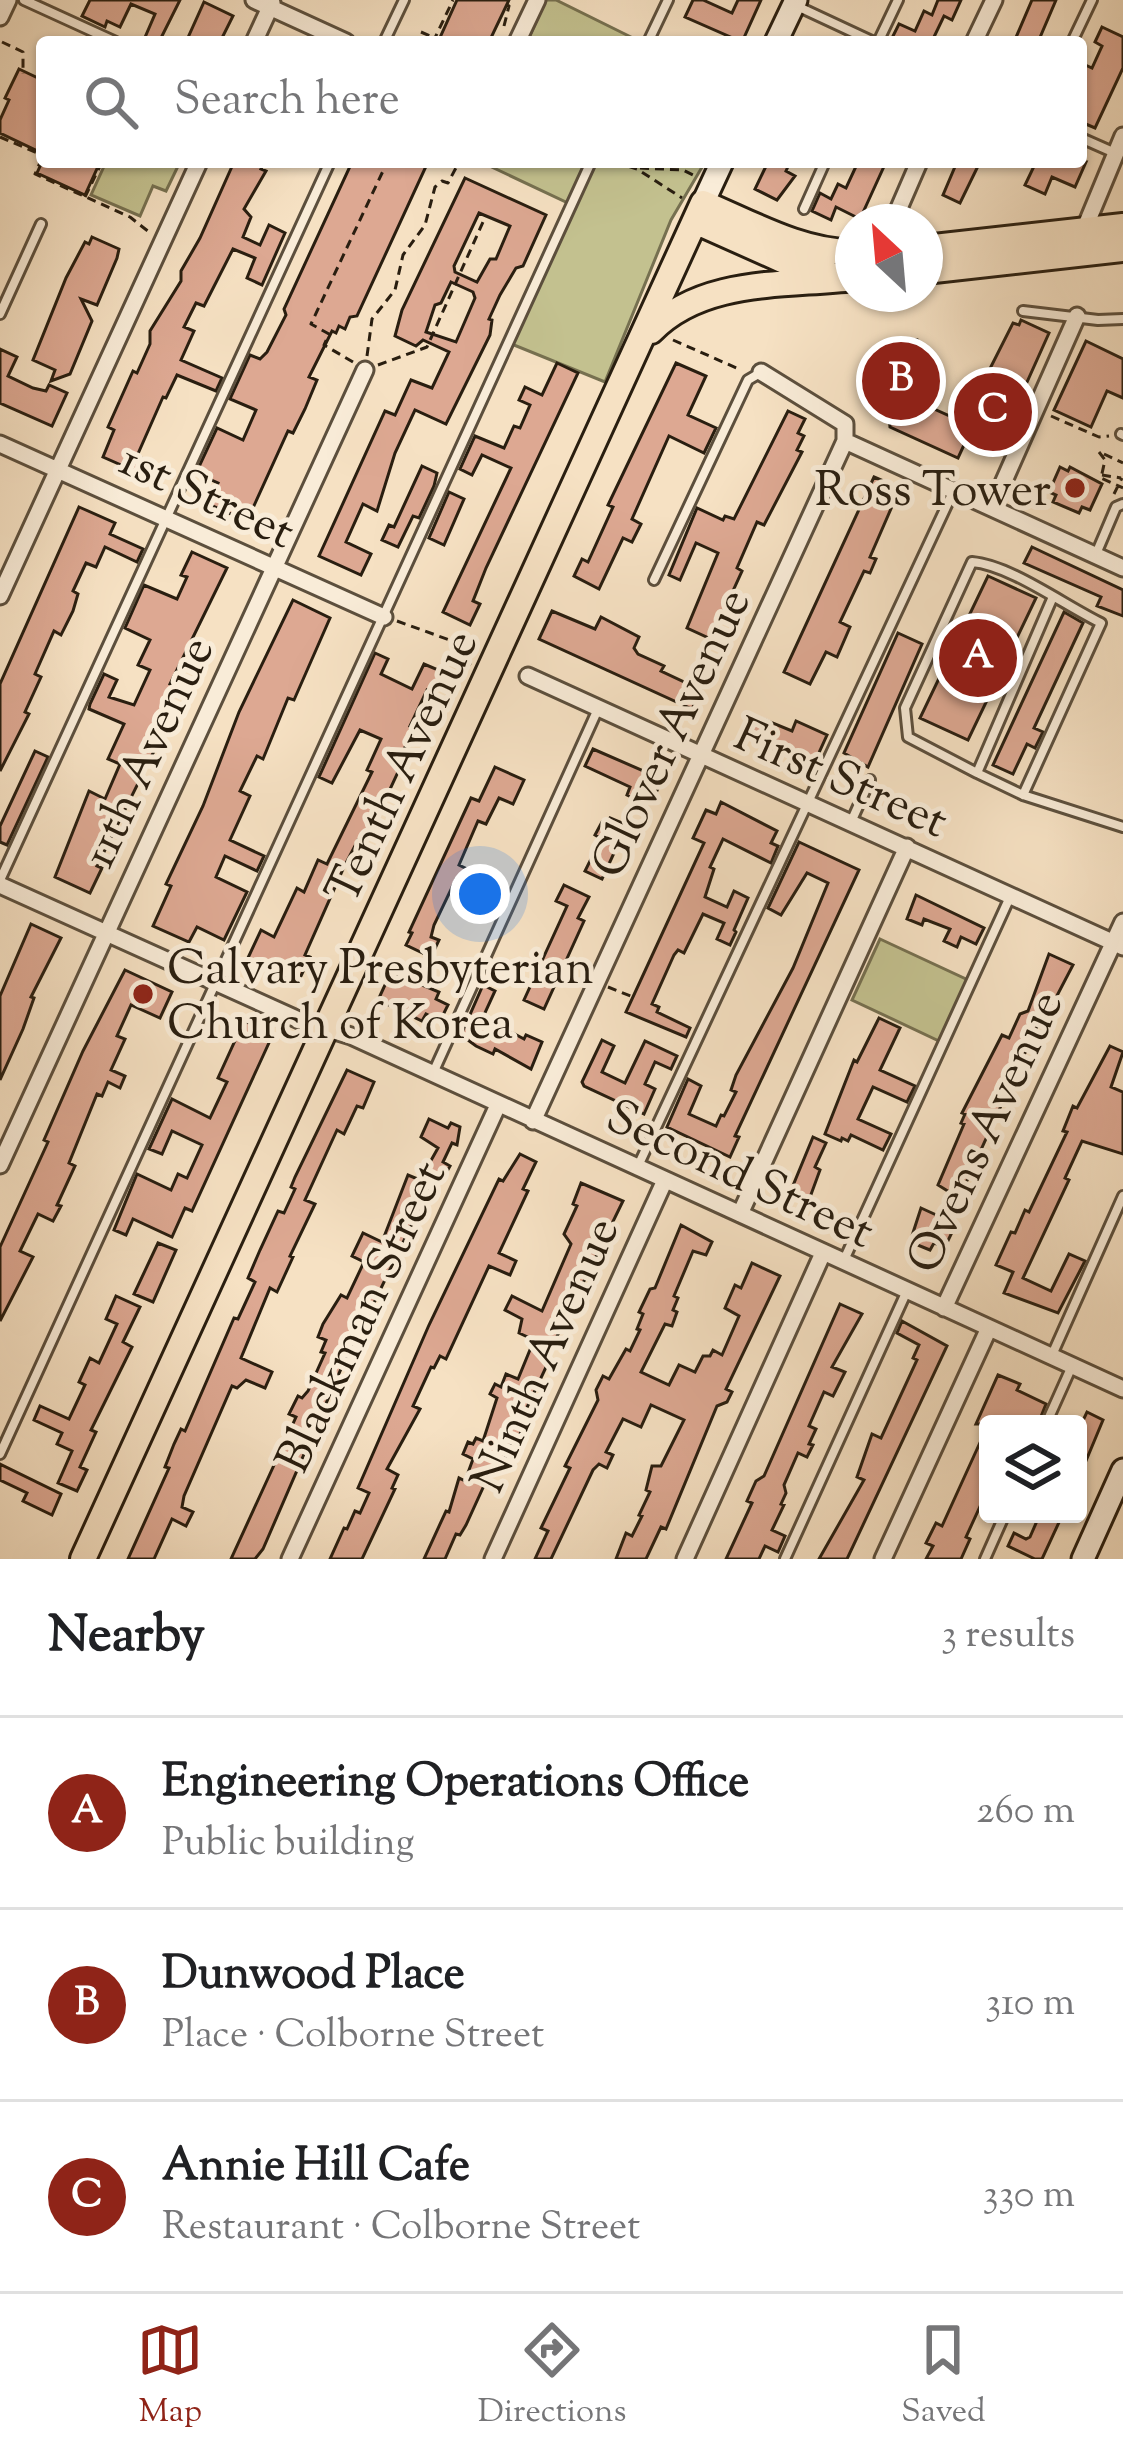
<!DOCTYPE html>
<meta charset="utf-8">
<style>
:root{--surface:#fff;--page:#f6f6f6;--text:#202124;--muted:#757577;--line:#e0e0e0;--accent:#8f2418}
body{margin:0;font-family:"Sorts Mill Goudy",serif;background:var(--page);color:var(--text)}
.controls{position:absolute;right:36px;bottom:36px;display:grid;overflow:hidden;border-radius:12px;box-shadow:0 3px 9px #0004}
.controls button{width:108px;height:108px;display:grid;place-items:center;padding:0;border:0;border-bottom:3px solid var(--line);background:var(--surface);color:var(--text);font:60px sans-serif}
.compass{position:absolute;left:835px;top:204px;width:108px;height:108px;border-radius:50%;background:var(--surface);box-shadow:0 3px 9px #0004;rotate:334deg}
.you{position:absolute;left:480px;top:894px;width:42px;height:42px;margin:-30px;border:9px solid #fff;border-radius:50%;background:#1a73e8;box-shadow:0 0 0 18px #1a73e833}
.badge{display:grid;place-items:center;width:78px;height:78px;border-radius:50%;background:var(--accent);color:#fff;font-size:39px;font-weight:700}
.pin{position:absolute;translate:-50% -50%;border:6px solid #fff;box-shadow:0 3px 12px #0006}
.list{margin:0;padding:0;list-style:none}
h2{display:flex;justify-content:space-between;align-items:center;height:156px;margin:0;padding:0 48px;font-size:51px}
h2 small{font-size:39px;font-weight:400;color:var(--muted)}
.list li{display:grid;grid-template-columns:78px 1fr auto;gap:36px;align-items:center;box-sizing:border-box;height:192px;padding:0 48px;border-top:3px solid var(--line)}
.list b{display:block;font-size:45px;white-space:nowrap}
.list p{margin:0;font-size:39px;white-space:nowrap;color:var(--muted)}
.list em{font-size:39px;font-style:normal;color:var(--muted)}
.icon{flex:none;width:66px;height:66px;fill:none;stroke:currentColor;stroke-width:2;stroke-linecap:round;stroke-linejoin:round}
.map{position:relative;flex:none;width:1123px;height:1559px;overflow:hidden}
.search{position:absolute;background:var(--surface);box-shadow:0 3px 9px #0004;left:36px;right:36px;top:36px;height:132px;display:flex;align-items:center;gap:30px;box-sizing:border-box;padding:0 42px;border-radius:12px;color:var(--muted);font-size:45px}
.sheet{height:732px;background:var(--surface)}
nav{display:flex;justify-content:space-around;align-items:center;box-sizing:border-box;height:168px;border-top:3px solid var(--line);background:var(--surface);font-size:33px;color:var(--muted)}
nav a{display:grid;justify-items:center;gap:6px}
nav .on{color:var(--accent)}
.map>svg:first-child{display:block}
.green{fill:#c3c18f;stroke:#767050;stroke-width:3}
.building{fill:#dda892;stroke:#291e10;stroke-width:3;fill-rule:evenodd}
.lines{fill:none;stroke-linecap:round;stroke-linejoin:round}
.lane-casing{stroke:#5c4f3d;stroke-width:14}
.street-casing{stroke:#5c4f3d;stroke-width:21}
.secondary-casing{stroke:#291e10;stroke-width:27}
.primary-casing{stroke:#291e10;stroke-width:30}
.path{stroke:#291e10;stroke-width:3;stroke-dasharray:9 6;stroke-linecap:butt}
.lane{stroke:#f9ecd8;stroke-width:8}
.street{stroke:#f9ecd8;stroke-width:15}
.secondary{stroke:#f9ecd8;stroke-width:21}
.primary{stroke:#f6e1c3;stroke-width:24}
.poi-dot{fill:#8f2418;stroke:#f9ecd8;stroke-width:4.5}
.labels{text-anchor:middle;stroke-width:10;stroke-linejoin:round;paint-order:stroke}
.poi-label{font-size:48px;fill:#291e10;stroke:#f9ecd8;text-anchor:end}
.street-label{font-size:48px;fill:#291e10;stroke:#f9ecd8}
</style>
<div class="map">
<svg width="1123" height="1559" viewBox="0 0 1123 1559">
<rect width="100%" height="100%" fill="#f6e1c3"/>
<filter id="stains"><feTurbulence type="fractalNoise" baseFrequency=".00167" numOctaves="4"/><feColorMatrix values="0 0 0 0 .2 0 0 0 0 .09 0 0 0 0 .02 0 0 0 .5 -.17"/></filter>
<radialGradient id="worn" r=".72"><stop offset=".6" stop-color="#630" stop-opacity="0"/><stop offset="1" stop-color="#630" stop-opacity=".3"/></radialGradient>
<!-- green -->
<path class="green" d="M546,0H556L641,42H527Z
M106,162H180L166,191L153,186L140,216L91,195Z
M481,162H705L671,220L605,382L509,343L572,205Z
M880,939L968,980L939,1041L852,1000Z"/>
<!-- building -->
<path class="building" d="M90,0H180L159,42H143L155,14L131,4L120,27L107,21L105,27L82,16Z
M457,0H509L489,42H438Z
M693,0H703L732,13L738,0H761L742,42L685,17Z
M938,0H961L952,20L944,16L933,39L940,42H900L892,38L899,24L915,31L924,11L932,15Z
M1032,0H1056L1038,42H1014Z
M204,2L233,16L220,42H186Z
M1102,27L1123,37V68L1095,128L1081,122V63L1092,68L1102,46L1095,42Z
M19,69L42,80V153L0,133V120L9,100L5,98Z
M42,162H100L85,195L37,173Z
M234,162H265L261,169L266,171L244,209L251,217L243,237L260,245L269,225L285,233L262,285L247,278L255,258L233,249L204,306L196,303L184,327L194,331L181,360L222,378L216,391L177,375L166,398L163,397L137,456L150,462L144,475L103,457L114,430L108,427L133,371L137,373L150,344V331L181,281V271L200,238Z
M352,162H428L357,316L350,317L345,329L339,326L336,333L332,331L309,377L317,380L305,409L293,433L288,431L247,521L208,504L218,483L196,473L217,428L243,440L256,410L230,399L250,355L260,359L267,352L286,315L284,309Z
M768,162H790L786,171L795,176L777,200L755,189Z
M858,162H886L860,219L836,207L831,220L812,211L820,193L831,199L838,184L846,188Z
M957,162H980L960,203L943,195Z
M1036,162H1086L1075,187L1052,177L1045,194L1025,185Z
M465,178L546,215L523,266L516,268L500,295L489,319L492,320L490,335L446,424L415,410L395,453L377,511L363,504L346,542L371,554L361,575L319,556L385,411L395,415L411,380L432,388L449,352L423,340L416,346L395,336L402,310ZM479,213L510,226L496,259H490L477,282L455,272L454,266ZM451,282L473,292L475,298L456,342L426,332L435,305L441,303Z
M92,237L119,249L117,258L97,305L81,299L92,321L70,374L51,381L55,370L33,360L66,278L85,242L89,244Z
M1021,320L1049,333L1014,411L1005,407L990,441L970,432L958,458L890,427L882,344L917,340L919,352L915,353L921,403L963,422L1013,323L1019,325Z
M1086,341L1123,359V398L1107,391L1091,427L1054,410Z
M0,349L17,357L8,376L33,388L46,391L49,385L67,393L52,426L0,403Z
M557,363L578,373L486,568L473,601L480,604L470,625L443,612L511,468L482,455L472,475L460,469L475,436L504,448L514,426L520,428L530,405L519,400L525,387L542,395Z
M676,363L706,376L688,415L716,428L704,453L669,436L632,519L641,524L632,542L623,538L599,589L574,576L582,559L588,562L613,507L608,505Z
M788,411L805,419L798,433L804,436L797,450L802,452L764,525L757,522L737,568L742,571L711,639L687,628L718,553L696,543L680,580L669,575L697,508L723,520L725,516L734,519Z
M422,466L437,473L434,486L419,518L413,516L398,547L382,540L389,525L394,527Z
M1060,467L1068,471L1070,467L1102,484L1090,510L1082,507L1079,513L1053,502L1056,495L1049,492Z
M874,477L900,488L870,557L876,559L870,573L864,571L840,622L850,627L837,657L826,652L810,684L784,672Z
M449,492L464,499L444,545L429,538Z
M79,507L115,523L110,534L143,549L137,562L105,547L96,567L86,563L73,591L78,594L73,611L61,635L54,631L35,674L41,677L25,712L29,714L0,771V684Z
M1032,547L1123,590V616L1097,606L1101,597L1024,563Z
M192,552L227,568L170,684L177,687L163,718L169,721L97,866L102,868L90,893L55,877L89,791L105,799L120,764L108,759L124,724L89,709L90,704L104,674L117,680L109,697L134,705L150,670L138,665L150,640L125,628L144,585L177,599L187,577L181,575Z
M988,576L1036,598L968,740L920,718Z
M293,600L330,618L294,700L288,698L263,759L257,756L240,791L250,796L230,840L264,856L257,871L225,856L216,877L247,892L224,940L197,927L189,942L153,926L171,886L166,884L203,806L239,712Z
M552,611L595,629L601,617L639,637L634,648L638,654L664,666L661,671L701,690L692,709L539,639Z
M1064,612L1083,623L1034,728L1043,732L1035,748L1027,744L1013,774L993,765Z
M898,633L922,644L868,767L844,753Z
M375,653L388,659L381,674L412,689L424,664L443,672L434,693L427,690L410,726L414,727L401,756L405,757L365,843L358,840L344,867L305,955L310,957L299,980L247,960L261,930L274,937L297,888L304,892L318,860L327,864L372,772L367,770L381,739L360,730L332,783L319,777Z
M753,715L792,731L796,721L827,735L812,768L751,738L752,734L745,731Z
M593,749L662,779L656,793L650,800L642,797L640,801L627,795L630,787L585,766Z
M35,751L48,757L7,845L0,842V826Z
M495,767L524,780L513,804L499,798L486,824L478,821L459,865L469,870L463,882L456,879L434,925L431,937L439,940L431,957L406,945L412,933L409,932L471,798L479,801Z
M721,802L777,831L771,843L778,846L771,863L723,839L710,867L714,869L705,897L727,907L734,891L748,898L734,930L736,932L730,945L717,939L724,923L703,914L684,953L678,950L674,955L652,1004L659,1007L657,1012L690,1028L686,1037L626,1012L704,843L693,838L706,810L716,814Z
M610,818L627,825L602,879L585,871L599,843L600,838L595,835L602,822L607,824Z
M799,842L859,870L735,1136L739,1137L730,1157L667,1127L688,1079L701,1086L689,1114L716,1126L721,1115L724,1116L736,1092L731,1090L736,1075L793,968L828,883L807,873L781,915L768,908Z
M564,885L589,897L578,918L584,921L544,1009L524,1000L567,906L556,901Z
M916,895L984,928L976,944L961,937L957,947L944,941L950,929L924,919L922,925L907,919Z
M31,924L61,938L31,997L34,998L23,1029L0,1080V996Z
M1049,954L1073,965L1049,1011L1045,1009L959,1198L938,1185L964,1124L961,1123L965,1114L962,1113L1002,1035L1009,1038L1020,1014L1028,1011Z
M125,970L172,992L160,1018L131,1005L117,1036L125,1039L111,1070L125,1076L120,1088L108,1082L102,1096L97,1094L69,1163L75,1166L57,1205L61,1206L53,1221L38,1214L20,1251L33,1257L0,1321V1247L48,1142L44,1140L83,1051Z
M391,972L439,992L436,999L448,1005L440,1021L426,1014L422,1021L378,1000Z
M483,985L495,991L483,1017L524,1039L526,1035L542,1042L531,1069L495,1049L493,1054L476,1046L461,1035Z
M879,1018L900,1028L880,1070L915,1086L907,1102L873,1087L858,1119L891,1134L883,1150L851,1135L848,1141L842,1138L841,1141L825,1134L854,1060L857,1062Z
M244,1021L273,1034L192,1211L185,1208L172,1237L133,1219L126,1235L114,1230L137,1174L171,1190L178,1174L187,1178L202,1145L172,1131L162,1154L149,1149L172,1099L210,1118L227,1082L218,1078Z
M602,1040L614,1046L602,1072L625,1083L645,1041L677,1056L671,1069L655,1062L645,1084L655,1089L644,1114L584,1086L582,1082Z
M1110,1046L1123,1052L1111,1087L1123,1092V1154L1082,1141L1065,1178L1069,1180L1023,1278L1051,1291L1069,1254L1085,1261L1058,1313L1004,1293L1013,1272L996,1265L1011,1232L1015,1233L1025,1210L1029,1212L1067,1132L1063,1131L1073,1106L1077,1108Z
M347,1070L374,1082L363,1108L357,1106L344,1134L337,1130L305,1200L315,1204L290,1256L293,1257L277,1292L270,1288L241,1358L272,1372L265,1388L246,1380L237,1388L232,1386L184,1496L182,1507L193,1512L186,1526L172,1519L154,1559H128L169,1468L165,1467L174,1444L181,1429L185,1431L234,1318L238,1319L255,1282L248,1278L260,1250L278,1211L284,1213L295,1189L291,1187L295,1177Z
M429,1119L448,1128L451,1123L460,1127L457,1145L452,1143L443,1162L450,1166L442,1180L435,1176L371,1309L376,1312L365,1335L357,1332L263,1549L255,1559H231L296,1417L289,1414L298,1396L302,1398L308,1391L325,1353L321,1352L326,1340L318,1337L323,1324L341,1295L347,1298L364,1262L352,1256L363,1233L382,1242L408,1175L420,1180L438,1148L421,1137Z
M813,1137L826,1143L815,1167L820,1170L809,1200L792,1188Z
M520,1154L536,1162L523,1189L528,1191L499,1253L516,1261L510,1275L489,1266L446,1359L440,1356L434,1368L431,1367L413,1406L420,1409L387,1469L398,1475L392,1488L395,1489L362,1559H330L344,1528L347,1529L355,1511L360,1513L369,1493L358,1488L429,1325L499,1179L503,1181Z
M581,1183L623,1201L545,1361L548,1363L522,1418L525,1419L519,1437L515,1435L499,1471L492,1468L466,1525L460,1535L456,1534L445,1559H424L446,1511L449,1512L459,1478L465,1481L473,1459L463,1454L468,1442L473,1444L476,1438L483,1441L497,1398L490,1394L495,1384L501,1387L506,1374L518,1379L534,1340L519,1333L522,1319L505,1310L512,1296L542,1311L571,1244L564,1234L577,1206L573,1204Z
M921,1208L956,1224L945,1247L934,1243L930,1250L910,1242Z
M681,1225L712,1242L706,1255L693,1251L674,1296L678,1298L673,1310L677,1312L672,1326L665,1324L641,1372L669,1385L679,1365L695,1372L703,1356H710L713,1350L722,1355L739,1316L725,1308L735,1285L741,1288L752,1263L780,1276L726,1389L732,1392L727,1402L717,1406L666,1529L661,1527L646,1559H616L626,1533L632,1536L642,1516L639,1515L650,1492L646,1490L652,1466H661L684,1420L651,1405L641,1427L623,1419L606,1452L613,1455L607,1468L599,1464L593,1470L551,1559H535L548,1531L541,1528L570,1468L565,1466L598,1400L596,1390L603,1376L609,1379L626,1349L630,1351L640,1330L637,1329L643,1314L639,1312L650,1289L655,1288Z
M158,1243L176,1250L153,1302L134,1294Z
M116,1296L140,1307L123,1342L132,1347L91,1430L96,1432L80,1467L87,1470L77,1491L58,1483L72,1451L57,1444L62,1433L34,1420L40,1406L69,1419L85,1385L79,1382L90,1358L99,1363L117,1324L106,1319Z
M840,1304L862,1314L832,1367L845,1372L833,1396L824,1392L809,1426L816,1429L809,1444L813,1445L807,1457L798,1453L784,1485L786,1493L781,1504L784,1505L772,1530L785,1536L778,1552L765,1546L759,1559H726L752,1503L747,1501L756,1481L764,1476Z
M902,1321L947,1346L847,1559H819L864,1480L857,1477L872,1434L881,1438L917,1360L913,1358L919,1345L897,1333Z
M998,1375L1020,1384L1017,1390L1046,1404L1038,1424H976Z
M1087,1412L1103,1420L1078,1480V1431Z
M988,1425V1489L966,1537L970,1539L961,1559H926L933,1546L926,1543L936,1523L942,1526Z
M0,1464L61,1494L52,1515L23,1501L27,1493L0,1480Z
M1040,1514H1060L1061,1518L1042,1559H1035L1008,1546L1014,1533L1026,1539L1030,1537Z"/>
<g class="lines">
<!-- lane casing -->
<g class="lane-casing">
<path id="lane" d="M24,0L116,42
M799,7L874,42
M384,42L404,0
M648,42L668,0
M878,42L898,0
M1072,42L1092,0
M1081,138L1115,153
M804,209L825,162
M1023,311L1098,320L1123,319
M0,314L41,224
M1121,434L1123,435
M1096,554L1116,507L1123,504
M654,580L748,380L760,373
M977,773L1023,795L1123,827
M1023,795L1101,623C1064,605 1010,565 972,562L905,708L908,737L977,773L1052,599
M851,822L870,780
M0,880L330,162
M433,1073L598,709
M638,1166L953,492
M844,1260L1010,897
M1052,1355L1123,1196
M1046,1424L1072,1366
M0,1454L591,162
M785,1559L906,1293
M985,1559L1005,1514"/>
</g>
<!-- street casing -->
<g class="street-casing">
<path id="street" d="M254,0L346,42
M0,17L8,0
M254,42L272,3
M517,42L537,0
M974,42L994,0
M893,222L919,162
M1084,230L1123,136
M761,372L845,424V441L1123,568
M0,444L384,617
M992,508L1077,316
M0,596L199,162
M528,676L1123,947
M0,885L299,1020L351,1036L1123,1389
M533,1121L845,441
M0,1165L365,370
M740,1214L907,847
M944,1308L1123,922
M290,1559L498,1105
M493,1559L665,1180
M685,1559L823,1253
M883,1559L989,1328"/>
</g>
<!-- secondary casing -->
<g class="secondary-casing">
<path id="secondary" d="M776,42L796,0
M703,203L722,162
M1083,1559L1123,1470"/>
</g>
<!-- primary casing -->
<g class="primary-casing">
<path id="primary" d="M695,221L789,263L832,275
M925,248L1123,226
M925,271L1123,249
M651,331C703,278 784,286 853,278
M83,1559L703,203C749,222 802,253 853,252"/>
</g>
<!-- path -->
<path class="path" d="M504,26L509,6L506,5
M421,32L444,42
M417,40L421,42
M2,42L23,52V74
M433,42L453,0
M0,137L42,155
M42,158L35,174L130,217L149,232
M614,162L637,169L682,198
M640,168L683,170L695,176
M85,197L102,162
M673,340L741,370
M367,356L372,319L395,290L403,255L425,225L435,187L442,181L448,183L459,162
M353,362L324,345L329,334L311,324L383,171
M378,365L427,347L483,222
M1051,416L1099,437L1109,436
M1099,452L1105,460L1101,478L1123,488
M1104,454L1123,463
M1102,475L1121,478
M1114,494L1122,478
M397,621L455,642L450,655L471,665
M608,987L633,997"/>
<!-- lane -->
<use href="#lane" class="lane"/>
<!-- street -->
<use href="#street" class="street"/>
<!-- secondary -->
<use href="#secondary" class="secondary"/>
<!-- primary -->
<use href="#primary" class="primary"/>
</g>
<!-- markers -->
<g class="poi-dot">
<circle cx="1075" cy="488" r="12"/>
<circle cx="143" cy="994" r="12"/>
</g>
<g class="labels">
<!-- poi labels -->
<g class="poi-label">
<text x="1051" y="505">Ross Tower</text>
<text x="167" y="983" text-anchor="start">Calvary Presbyterian<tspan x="167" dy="55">Church of Korea</tspan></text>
</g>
<!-- street labels -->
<g class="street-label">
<text transform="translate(208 494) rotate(25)" y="17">1st Street</text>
<text transform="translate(669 732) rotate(-65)" y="17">Glover Avenue</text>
<text transform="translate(146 751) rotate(-65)" y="17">11th Avenue</text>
<text transform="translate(400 766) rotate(-65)" y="17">Tenth Avenue</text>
<text transform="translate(842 776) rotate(24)" y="17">First Street</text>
<text transform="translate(983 1131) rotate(-65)" y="17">Ovens Avenue</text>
<text transform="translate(741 1172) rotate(25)" y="17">Second Street</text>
<text transform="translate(359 1316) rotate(-65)" y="17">Blackman Street</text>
<text transform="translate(543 1354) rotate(-66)" y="17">Ninth Avenue</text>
</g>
</g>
<rect width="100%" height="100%" filter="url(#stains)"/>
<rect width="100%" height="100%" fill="url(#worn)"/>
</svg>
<div class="controls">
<button><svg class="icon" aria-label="layers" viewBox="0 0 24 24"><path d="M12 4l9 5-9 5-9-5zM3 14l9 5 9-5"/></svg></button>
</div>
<svg class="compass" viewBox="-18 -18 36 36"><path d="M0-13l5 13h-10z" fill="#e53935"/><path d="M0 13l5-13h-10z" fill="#757577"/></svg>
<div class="you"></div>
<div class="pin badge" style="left:978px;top:658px">A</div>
<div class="pin badge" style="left:901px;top:381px">B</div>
<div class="pin badge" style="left:993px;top:412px">C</div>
<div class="search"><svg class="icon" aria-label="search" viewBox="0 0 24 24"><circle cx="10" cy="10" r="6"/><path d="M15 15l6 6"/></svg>Search here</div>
</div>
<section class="sheet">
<h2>Nearby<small>3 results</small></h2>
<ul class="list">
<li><span class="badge">A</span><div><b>Engineering Operations Office</b><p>Public building</p></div><em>260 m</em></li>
<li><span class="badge">B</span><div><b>Dunwood Place</b><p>Place · Colborne Street</p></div><em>310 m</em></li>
<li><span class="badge">C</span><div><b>Annie Hill Cafe</b><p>Restaurant · Colborne Street</p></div><em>330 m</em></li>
</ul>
</section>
<nav>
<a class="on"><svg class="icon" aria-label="map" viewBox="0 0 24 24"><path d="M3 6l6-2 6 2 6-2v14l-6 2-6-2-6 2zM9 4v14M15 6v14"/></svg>Map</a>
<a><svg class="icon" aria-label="directions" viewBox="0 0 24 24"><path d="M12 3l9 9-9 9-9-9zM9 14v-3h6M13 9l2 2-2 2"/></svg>Directions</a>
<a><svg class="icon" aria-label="saved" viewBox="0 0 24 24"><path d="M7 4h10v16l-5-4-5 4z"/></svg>Saved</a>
</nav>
